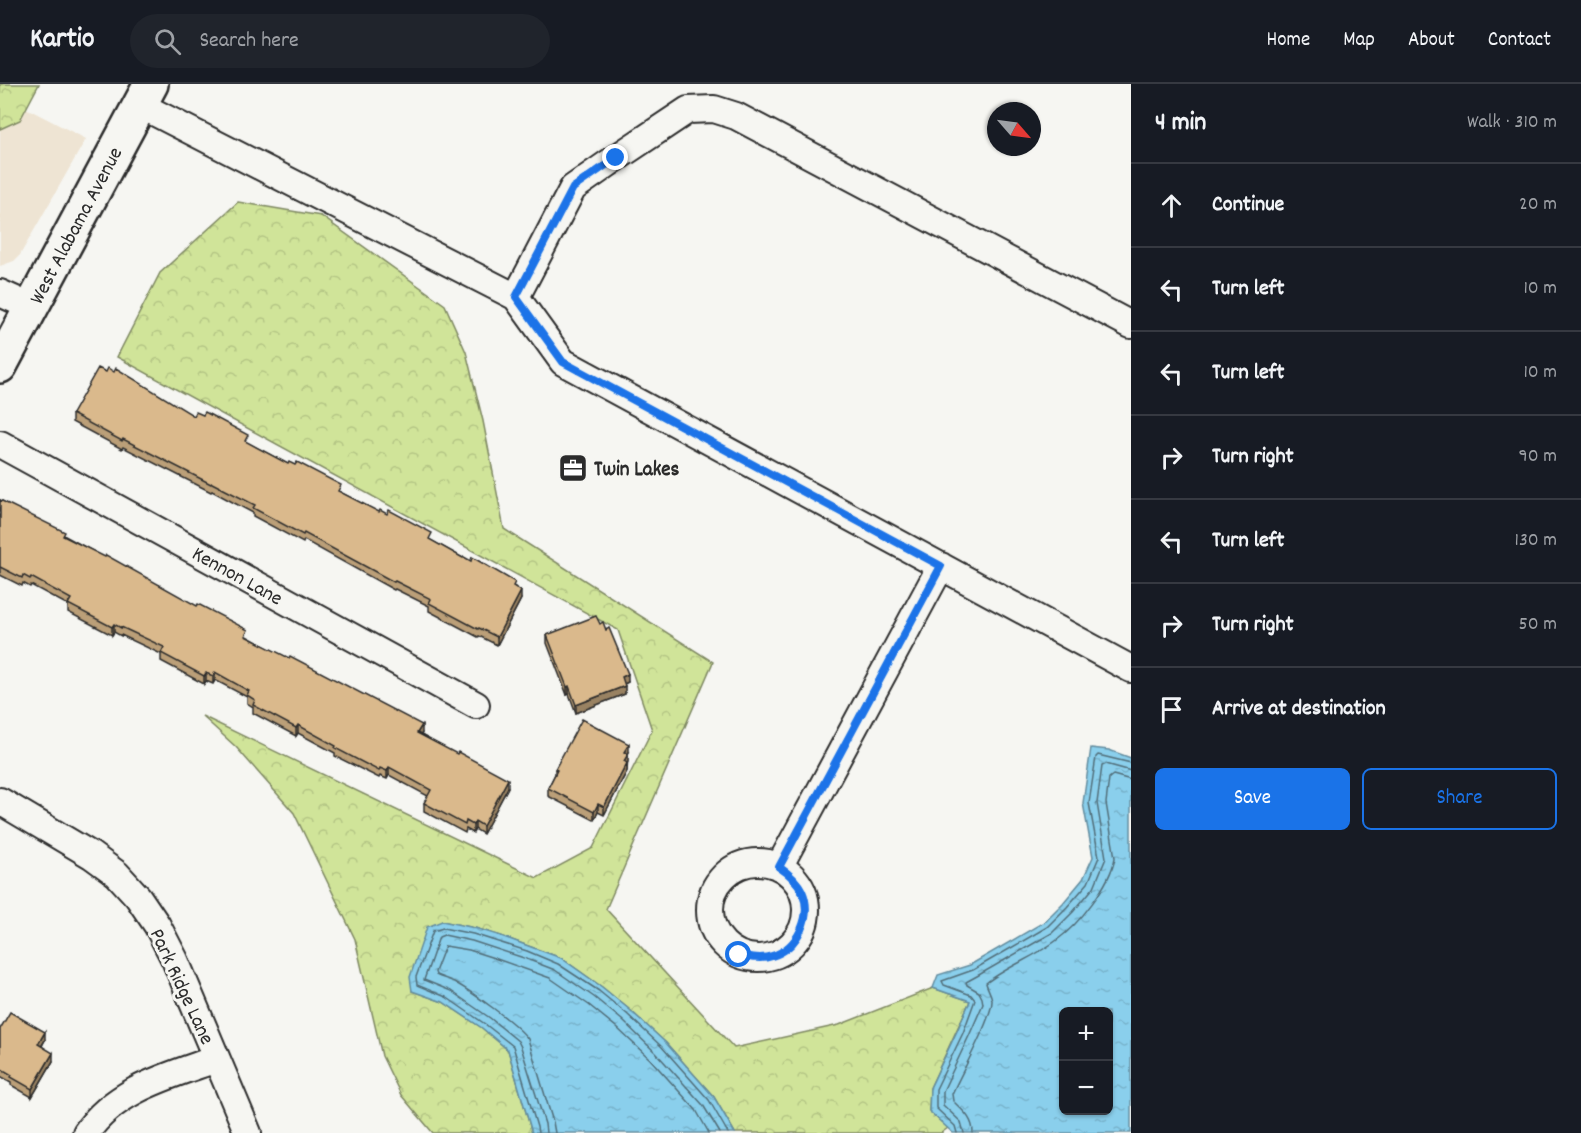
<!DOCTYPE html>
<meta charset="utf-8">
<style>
:root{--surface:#171b24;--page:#20242c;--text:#f1f3f6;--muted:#9ea1a6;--line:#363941;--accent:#1a73e8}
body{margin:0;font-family:Dekko,sans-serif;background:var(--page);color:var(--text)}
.controls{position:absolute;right:18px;bottom:18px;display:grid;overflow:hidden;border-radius:9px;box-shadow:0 2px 4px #0004}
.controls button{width:54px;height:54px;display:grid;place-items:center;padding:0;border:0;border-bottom:2px solid var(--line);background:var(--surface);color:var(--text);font:30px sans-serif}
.compass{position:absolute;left:987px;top:18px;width:54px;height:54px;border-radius:50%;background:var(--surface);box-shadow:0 2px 4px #0004;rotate:118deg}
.stop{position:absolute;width:18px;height:18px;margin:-14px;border:4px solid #1a73e8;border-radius:50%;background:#fff}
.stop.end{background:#1a73e8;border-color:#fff;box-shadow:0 2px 6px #0008}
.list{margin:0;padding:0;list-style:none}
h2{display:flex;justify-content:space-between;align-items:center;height:78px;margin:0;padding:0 24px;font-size:26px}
h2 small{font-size:20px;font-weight:400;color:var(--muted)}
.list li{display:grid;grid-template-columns:39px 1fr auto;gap:18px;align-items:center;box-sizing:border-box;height:84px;padding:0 24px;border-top:2px solid var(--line)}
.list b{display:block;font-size:22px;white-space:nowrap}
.list em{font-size:20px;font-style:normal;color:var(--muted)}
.actions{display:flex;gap:12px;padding:18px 24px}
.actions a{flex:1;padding:14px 0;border:2px solid var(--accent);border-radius:9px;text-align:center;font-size:21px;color:var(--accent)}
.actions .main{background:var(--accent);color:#fff}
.icon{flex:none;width:33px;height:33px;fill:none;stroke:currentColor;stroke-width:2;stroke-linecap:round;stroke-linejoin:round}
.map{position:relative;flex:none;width:1131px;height:1049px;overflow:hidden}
header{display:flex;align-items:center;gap:36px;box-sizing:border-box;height:84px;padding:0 30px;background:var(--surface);border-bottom:2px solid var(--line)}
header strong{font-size:28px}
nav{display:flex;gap:33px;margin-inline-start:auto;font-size:21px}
.search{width:420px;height:54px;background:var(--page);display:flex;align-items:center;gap:15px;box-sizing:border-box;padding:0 21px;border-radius:33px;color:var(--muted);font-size:22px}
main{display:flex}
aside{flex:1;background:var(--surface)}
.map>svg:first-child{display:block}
.built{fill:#eee4d3}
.forest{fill:url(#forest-crowns);stroke:#7e8862;stroke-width:1.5}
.water{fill:url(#water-ripples);stroke:#648d9f;stroke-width:1.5;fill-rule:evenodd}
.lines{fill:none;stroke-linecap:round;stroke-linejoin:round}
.shore{stroke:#516d78;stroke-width:1.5}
.minor-casing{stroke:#2b2b2b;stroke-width:30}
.major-casing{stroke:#2b2b2b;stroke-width:38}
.minor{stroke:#f6f6f2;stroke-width:26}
.major{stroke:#f6f6f2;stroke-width:33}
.wall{fill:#bb9f78;stroke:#2b2b2b;stroke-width:1.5}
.shaded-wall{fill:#998262;stroke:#2b2b2b;stroke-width:1.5}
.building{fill:#dab98c;stroke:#2b2b2b;stroke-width:1.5}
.route{stroke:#1a73e8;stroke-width:8}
.labels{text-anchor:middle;stroke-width:6;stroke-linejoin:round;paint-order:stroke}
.street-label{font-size:21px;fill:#2b2b2b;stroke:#f6f6f2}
.poi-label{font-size:21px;font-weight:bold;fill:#2b2b2b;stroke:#f6f6f2;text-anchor:start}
</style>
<header>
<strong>Kartio</strong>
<div class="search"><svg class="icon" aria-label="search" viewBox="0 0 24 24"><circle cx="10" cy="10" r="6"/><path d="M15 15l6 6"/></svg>Search here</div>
<nav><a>Home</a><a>Map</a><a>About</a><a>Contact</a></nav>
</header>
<main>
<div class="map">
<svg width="1131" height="1049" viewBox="0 0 1131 1049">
<defs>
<pattern id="forest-crowns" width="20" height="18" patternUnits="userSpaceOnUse" patternTransform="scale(1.5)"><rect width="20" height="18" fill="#d0e499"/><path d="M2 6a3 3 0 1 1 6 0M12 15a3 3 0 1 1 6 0" fill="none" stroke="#b3c484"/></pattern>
<pattern id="water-ripples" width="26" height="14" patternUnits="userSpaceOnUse" patternTransform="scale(1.5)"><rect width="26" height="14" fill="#8acfec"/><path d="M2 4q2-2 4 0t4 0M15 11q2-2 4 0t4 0" fill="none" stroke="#77b2cb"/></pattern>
</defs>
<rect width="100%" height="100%" fill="#f6f6f2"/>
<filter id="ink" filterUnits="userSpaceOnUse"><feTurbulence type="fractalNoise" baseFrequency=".0167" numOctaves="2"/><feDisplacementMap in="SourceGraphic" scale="12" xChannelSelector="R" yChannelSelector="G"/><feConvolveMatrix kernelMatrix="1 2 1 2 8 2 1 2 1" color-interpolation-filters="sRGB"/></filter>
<g filter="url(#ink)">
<!-- built -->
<path class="built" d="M26,24L86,55L20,171L14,177L0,182V45L20,36Z"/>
<!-- forest -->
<path class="forest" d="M0,0H39L20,36L0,45Z
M238,118L321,132L445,221L466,268L483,337L504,445L713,578L606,825L734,964L839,941L933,904L970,917L930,1004L929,1027L948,1044L941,1049H735L714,1013L666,959L630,926L602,903L561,874L501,852L475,844L442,837L412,907L443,918L482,944L508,966L532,1049H433L401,1011L382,972L355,855L294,729L236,663L202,632L537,794L593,764L652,646L618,546L117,273L160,189Z"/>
<!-- water -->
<path class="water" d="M1091,664L1109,666L1131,674V1049H953L929,1027L930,1004L957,947L970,917L933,904L938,891L970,881L1044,838L1063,819L1083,795L1093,773L1083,719ZM1064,928H1108V1026H1064Z
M442,837L475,844L501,852L561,874L602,903L630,926L666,959L714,1013L735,1049H532L508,966L482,944L443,918L412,907L410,893L427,843Z"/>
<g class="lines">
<!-- shore -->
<path class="shore" d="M538,1049L537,1043L513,962L485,940L446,913L417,901L416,893L433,847L443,844L473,850L527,867L558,880L599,907L627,930L662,963L709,1016L728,1049
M546,1049L545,1040L521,963L518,957L490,934L451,907L424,896L439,853L444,851L472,857L524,874L555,886L594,913L622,936L656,969L703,1021L720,1049
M555,1049L553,1038L528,955C516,939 472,908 454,898C448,895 442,894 436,891L435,888L445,862L469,866L494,874L550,894L589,921L616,943L650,975L696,1026L709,1049
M957,1049L955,1042L936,1024V1005L963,949L975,916L971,911L944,901L942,897L973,886L1047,843L1067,823L1088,799L1099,773L1089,719L1096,673L1098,671L1131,679
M964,1049L961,1038L943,1021V1007L969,952L983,920L982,914L979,908L967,901L966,898L977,892L1052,849L1073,828L1094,803L1106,774L1097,719L1102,682L1106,680L1131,687
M973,1049C973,1034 963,1027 953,1017L952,1010C960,991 993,933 992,916C991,909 987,904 986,899C1008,882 1035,873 1057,856C1079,840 1110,801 1115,774L1106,719L1109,694L1113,691L1131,696"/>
<!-- minor casing -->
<g class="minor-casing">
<path id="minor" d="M140,21L516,213L563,278L1131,585
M0,209L31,223
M516,213L573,104L616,74L688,26L714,25L736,32L1131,241
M0,360L476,621
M0,717L91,771L117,790L138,813L157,841L175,876L248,1049
M710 826a48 48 0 1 1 96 0a48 48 0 1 1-96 0Z
M779,783L941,482
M86,1049C116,1005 169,992 216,975"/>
</g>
<!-- major casing -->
<g class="major-casing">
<path id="major" d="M0,282L151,0"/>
</g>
<!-- minor -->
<use href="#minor" class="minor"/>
<!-- major -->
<use href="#major" class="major"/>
</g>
<!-- wall -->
<path class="wall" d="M72,330L194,332L248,359L432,457L515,503L521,515L497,561L479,552L478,553L429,527V522L395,505L394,506L304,456L303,459L253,432V429L212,407L211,408L123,363L122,365L72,338Z
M0,416L422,649L421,651L508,703L483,750L475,745L473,749L466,745L465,749L424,727V719L428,712L389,691L387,695L380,692L379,694L335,672V669L298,649L296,652L253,629V623L247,619V613L215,596L213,600L206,597L204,600L161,577V570L121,551V552L114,548L112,551L68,528V521L31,501L30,503L23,499L22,502L0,491Z
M600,540L628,598L624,600L625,610L576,629L569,610L567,611L547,559V551Z
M629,668L628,670L627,687L604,731L598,728L594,736L548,712V704L555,690V685Z
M0,945L45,956L42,962L53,977L32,1013L11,1001V998L0,992Z"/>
<!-- shaded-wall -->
<path class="shaded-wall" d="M521,507V515L497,561V553Z
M114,540V548L112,551V543Z
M215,588V596L213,600V592Z
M206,589V597L204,600V592Z
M628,590V598L622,601V593Z
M569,602V610L567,611V603Z
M625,602V610L576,629V621Z
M298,641V649L296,652V644Z
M422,641V649L417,657V649Z
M629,660V668L624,676V668Z
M628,670V678L624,685V677Z
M627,679V687L604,731V723Z
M389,683V691L387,695V687Z
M508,695V703L483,750V742Z
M598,720V728L594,736V728Z
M475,737V745L473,749V741Z
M45,948V956L38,968V960Z
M53,969V977L32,1013V1005Z"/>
<!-- building -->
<path class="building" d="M98,284L106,288L108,284L114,288L116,284L194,332L196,328L203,331L205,328L248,351L245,357L288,380L289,378L295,381L297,378L341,401L338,407L379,428L380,426L387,430L389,426L432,449L429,455L463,474L464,473L471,477L472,473L515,498L513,502L521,507L497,553L479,544L478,545L429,519L431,515L395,497L394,498L304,449L303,451L253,424L255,421L212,399L211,400L123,355L122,357L72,330Z
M0,416L65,448L63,452L105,473L106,471L197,522L198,520L248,546L245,552L289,574L290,572L422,641L417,649L457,670L458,668L508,695L483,742L475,737L473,741L466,737L465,741L424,719L431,706L389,683L387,687L380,684L379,687L335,664L336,662L298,641L296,644L253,621L255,616L247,611L249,607L215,588L213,592L206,589L204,592L161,569L164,563L121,543V544L114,540L112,543L68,520L71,515L31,493L30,495L23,491L22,494L0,483Z
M596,532L600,540L603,538L606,546L609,544L628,590L622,593L625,602L576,621L569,602L567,603L547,551Z
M582,635L629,660L624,668L628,670L624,677L627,679L604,723L598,720L594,728L548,704L557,686L555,685Z
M10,928L45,948L38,960L53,969L32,1005L11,993L12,991L0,984V945Z"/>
</g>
<g class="lines" filter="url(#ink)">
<!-- route -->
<path class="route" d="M616,74L573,104L516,213L563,278L941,482L779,783C788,789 797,796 802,807C813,832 798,864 772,872C761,876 749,873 739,871"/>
</g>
<!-- icons -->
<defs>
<g id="office-square" transform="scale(1.5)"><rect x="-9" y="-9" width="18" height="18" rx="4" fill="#2b2b2b" stroke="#f6f6f2"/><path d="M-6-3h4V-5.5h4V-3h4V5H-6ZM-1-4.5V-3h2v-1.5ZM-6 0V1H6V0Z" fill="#fff"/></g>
</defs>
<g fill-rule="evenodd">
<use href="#office-square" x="573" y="384"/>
</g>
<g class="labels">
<!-- street labels -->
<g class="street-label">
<text transform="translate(75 141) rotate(-62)" y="7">West Alabama Avenue</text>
<text transform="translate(238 491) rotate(29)" y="7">Kennon Lane</text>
<text transform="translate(183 902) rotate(65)" y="7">Park Ridge Lane</text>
</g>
<!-- poi labels -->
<g class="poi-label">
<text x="594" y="391">Twin Lakes</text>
</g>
</g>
</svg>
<div class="controls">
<button>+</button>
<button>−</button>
</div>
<svg class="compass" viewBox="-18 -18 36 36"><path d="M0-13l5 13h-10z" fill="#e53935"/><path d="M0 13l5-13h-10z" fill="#9ea1a6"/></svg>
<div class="stop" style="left:739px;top:871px"></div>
<div class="stop end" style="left:616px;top:74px"></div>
</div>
<aside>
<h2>4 min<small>Walk · 310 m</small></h2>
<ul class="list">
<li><svg class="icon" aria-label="ahead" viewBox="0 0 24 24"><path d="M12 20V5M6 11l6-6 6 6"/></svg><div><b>Continue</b></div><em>20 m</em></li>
<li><svg class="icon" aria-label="left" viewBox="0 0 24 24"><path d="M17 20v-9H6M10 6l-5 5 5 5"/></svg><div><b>Turn left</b></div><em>10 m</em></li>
<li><svg class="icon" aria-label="left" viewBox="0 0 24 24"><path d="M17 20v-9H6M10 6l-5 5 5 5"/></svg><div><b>Turn left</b></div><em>10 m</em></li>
<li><svg class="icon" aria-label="right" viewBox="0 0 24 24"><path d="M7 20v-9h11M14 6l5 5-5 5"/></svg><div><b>Turn right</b></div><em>90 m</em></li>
<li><svg class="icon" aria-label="left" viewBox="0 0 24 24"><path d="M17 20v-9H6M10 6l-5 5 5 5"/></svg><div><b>Turn left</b></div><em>130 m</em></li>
<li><svg class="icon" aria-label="right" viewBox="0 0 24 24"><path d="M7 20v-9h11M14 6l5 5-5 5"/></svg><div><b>Turn right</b></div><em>50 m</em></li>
<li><svg class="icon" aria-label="arrive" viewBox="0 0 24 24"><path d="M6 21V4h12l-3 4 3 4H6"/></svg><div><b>Arrive at destination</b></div></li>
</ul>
<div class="actions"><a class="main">Save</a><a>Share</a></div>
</aside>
</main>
